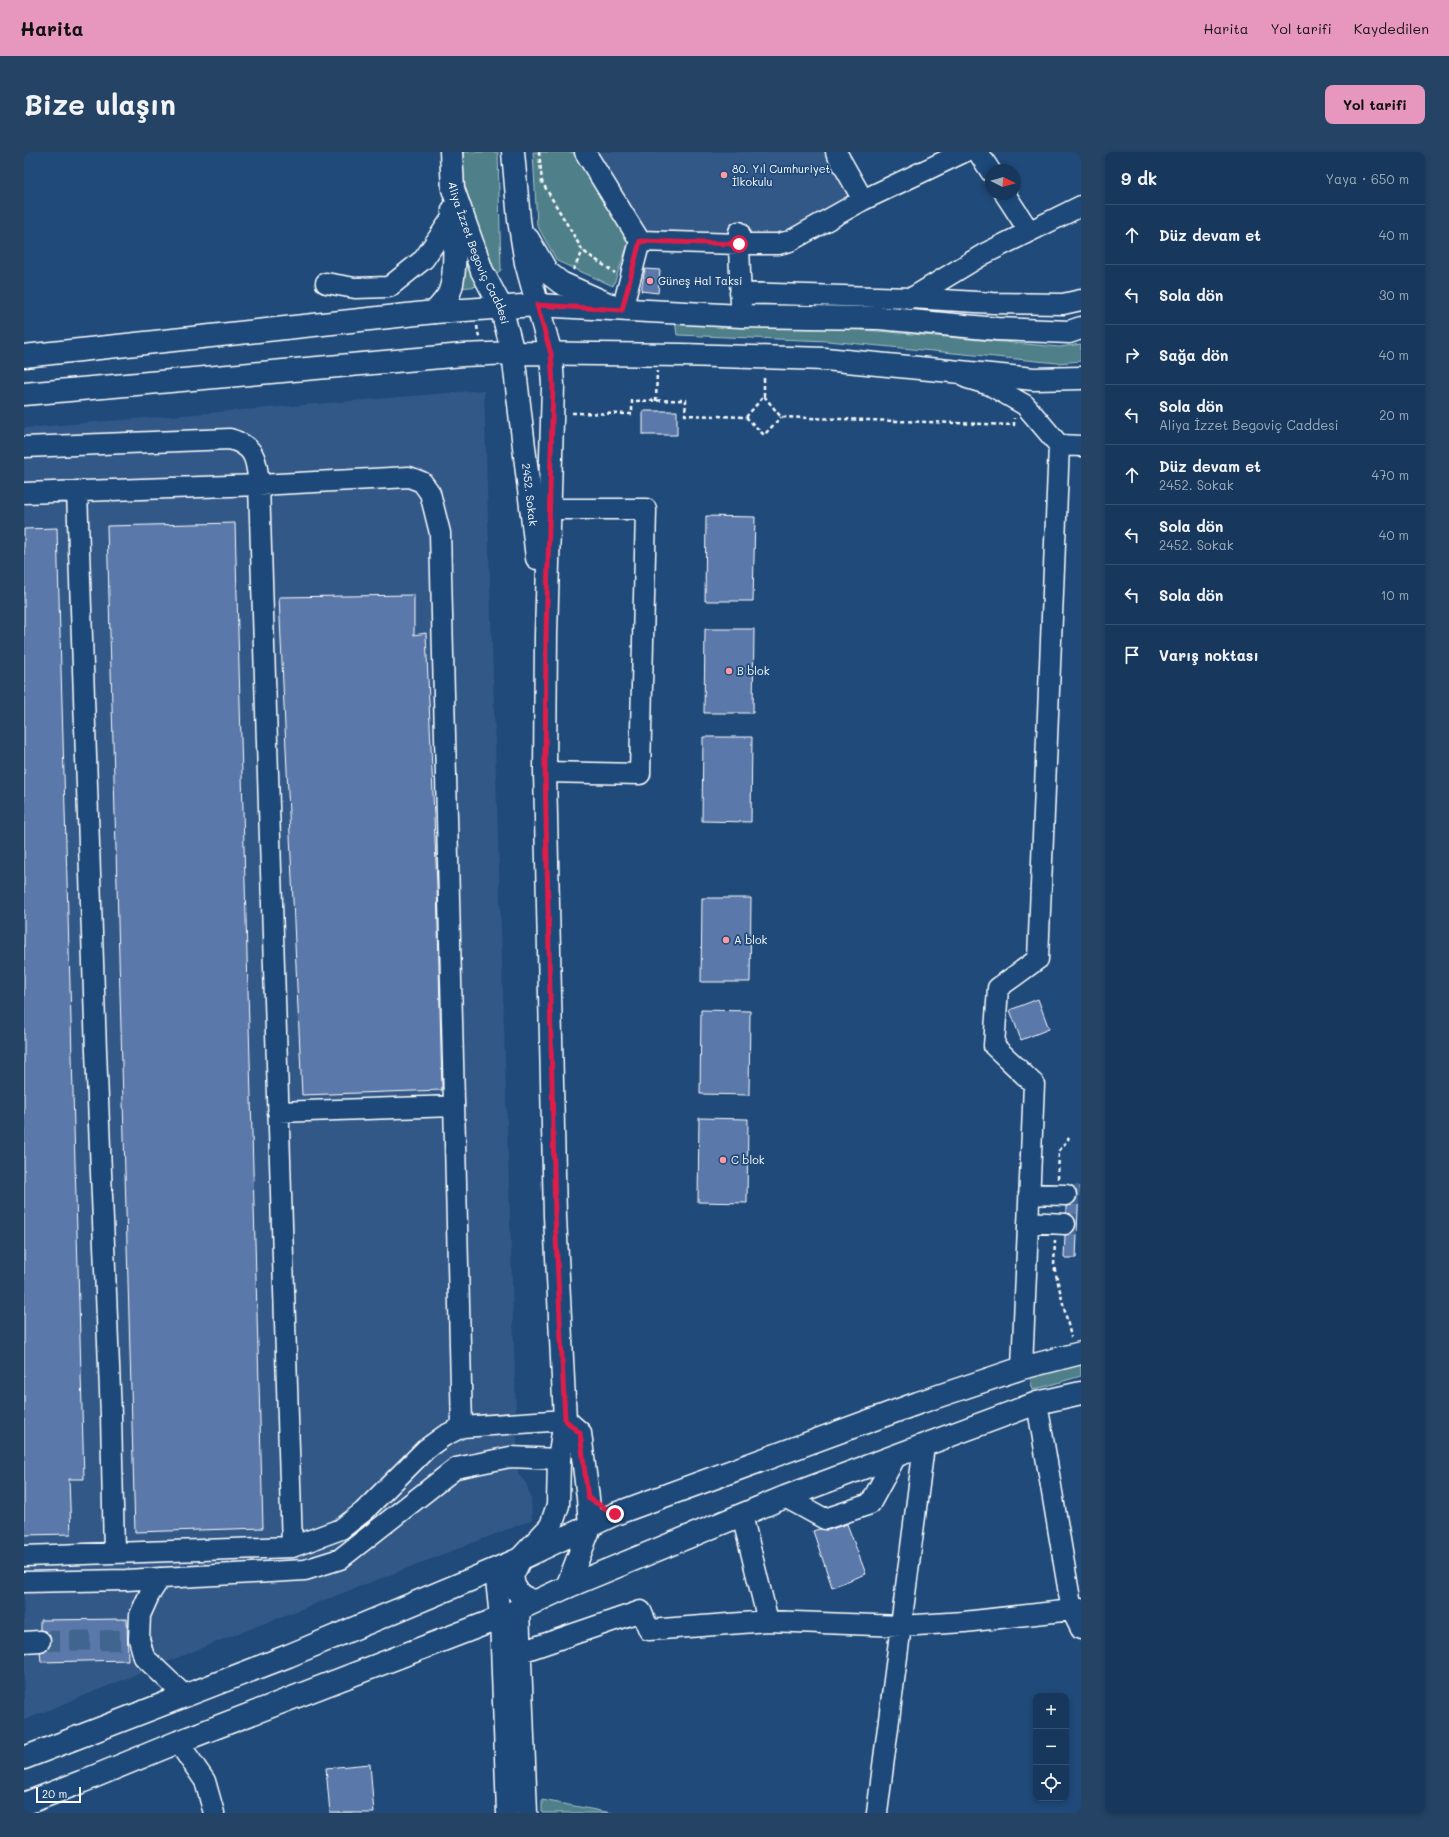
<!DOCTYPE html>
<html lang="tr">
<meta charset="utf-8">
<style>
:root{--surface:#17385c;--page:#244365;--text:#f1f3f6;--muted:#9eacbb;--line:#365272;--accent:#e797bd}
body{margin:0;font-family:Mali,sans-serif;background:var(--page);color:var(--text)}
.controls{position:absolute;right:12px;bottom:12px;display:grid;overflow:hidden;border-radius:8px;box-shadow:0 2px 6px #0003}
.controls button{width:36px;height:36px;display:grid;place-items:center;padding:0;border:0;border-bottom:1px solid var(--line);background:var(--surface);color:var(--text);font:20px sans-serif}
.compass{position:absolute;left:961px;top:12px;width:36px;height:36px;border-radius:50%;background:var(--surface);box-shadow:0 2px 6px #0003;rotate:96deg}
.scale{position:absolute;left:12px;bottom:10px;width:45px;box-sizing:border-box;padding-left:4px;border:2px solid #fff;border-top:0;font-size:11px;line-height:14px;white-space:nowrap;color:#fff;-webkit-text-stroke:3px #1f4a7a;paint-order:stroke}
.stop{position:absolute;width:12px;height:12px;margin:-9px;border:3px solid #e11d48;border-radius:50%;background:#fff}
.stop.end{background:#e11d48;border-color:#fff;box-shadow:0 1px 4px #0008}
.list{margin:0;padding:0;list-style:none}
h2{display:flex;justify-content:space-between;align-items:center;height:52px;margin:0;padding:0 16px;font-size:17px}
h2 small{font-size:13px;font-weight:400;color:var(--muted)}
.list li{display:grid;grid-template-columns:26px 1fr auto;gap:12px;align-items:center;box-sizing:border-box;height:60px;padding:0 16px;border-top:1px solid var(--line)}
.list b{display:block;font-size:15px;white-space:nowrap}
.list p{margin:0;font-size:13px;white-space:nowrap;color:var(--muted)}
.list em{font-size:13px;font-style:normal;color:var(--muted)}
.icon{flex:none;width:22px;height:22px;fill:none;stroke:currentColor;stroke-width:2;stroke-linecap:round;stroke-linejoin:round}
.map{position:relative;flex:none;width:1057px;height:1661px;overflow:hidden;border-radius:8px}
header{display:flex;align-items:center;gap:24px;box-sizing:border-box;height:56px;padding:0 20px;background:var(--accent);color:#111}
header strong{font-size:19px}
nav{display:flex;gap:22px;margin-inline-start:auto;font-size:14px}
.intro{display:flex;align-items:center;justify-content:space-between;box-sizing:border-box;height:96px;padding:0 24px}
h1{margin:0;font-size:28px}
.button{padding:10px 18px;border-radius:8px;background:var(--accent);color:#111;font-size:14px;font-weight:700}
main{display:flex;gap:24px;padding:0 24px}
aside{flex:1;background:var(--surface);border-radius:8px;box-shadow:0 2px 6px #0003}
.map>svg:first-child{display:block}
.built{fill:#315888}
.green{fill:#50808a;stroke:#a8c0c4}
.building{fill:#5a78a9;stroke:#fff}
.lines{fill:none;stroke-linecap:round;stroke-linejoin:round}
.minor-tunnel{stroke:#41658e;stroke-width:20;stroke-dasharray:20 10;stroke-linecap:butt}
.minor-casing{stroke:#fff;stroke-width:23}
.major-casing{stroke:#fff;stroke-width:25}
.path{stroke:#fff;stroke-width:2.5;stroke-dasharray:4 3;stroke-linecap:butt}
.minor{stroke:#1f4a7a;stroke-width:20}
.major{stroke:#1f4a7a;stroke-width:22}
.route{stroke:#e11d48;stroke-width:5}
.poi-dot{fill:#ff9aa2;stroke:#1f4a7a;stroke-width:1.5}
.labels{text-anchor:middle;stroke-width:3.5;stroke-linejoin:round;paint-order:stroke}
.poi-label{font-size:11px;fill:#fff;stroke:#1f4a7a;text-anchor:start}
.street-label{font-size:11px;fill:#fff;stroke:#1f4a7a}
</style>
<header>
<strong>Harita</strong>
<nav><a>Harita</a><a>Yol tarifi</a><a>Kaydedilen</a></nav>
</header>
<div class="intro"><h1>Bize ulaşın</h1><a class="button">Yol tarifi</a></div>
<main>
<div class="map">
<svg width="1057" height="1661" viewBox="0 0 1057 1661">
<rect width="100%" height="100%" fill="#1f4a7a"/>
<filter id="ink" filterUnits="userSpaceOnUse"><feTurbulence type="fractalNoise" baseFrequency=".025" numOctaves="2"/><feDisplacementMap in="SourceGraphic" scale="8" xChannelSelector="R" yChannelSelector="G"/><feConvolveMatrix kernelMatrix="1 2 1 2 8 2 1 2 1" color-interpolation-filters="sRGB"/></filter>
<g filter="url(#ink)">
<!-- built -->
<path class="built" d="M572,0H799L826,45L764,81L623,80Z
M460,238L494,1322L502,1331L507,1346L508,1368L200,1487L0,1568V276Z"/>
<!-- green -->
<path class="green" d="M439,0H474L477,118L469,124L440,31Z
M509,0H549L606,87L589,134L533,109L513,73Z
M438,84L457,134L435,136Z
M651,169L808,175L1036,195L1057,192V209L1034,211L804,189L653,183Z
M1057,1209V1224L1009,1238L1005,1223Z
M518,1648L588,1661H518Z"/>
<!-- building -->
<path class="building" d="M621,117L636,118L634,141L617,139Z
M619,259H653V283H619Z
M682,364L731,365L729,449H681Z
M211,371L239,1376L111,1380L83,374Z
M33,376L60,1327H45L47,1382L0,1383V377Z
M390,443V483L402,481L413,733L418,938L278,943L255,445Z
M681,477H730L729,561H680Z
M679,585H728L727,670L678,669Z
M678,746H727L726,830H677Z
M1014,847L1025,877L997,888L986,858Z
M677,858L726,859L725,943L676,942Z
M675,966L724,967L723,1051L674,1050Z
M1049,1034H1055L1052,1106H1040L1041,1083L1046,1082L1050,1079L1052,1073L1051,1066L1047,1062L1042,1061V1054L1048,1053L1052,1049L1053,1044L1052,1038Z
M823,1372L842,1422L808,1435L789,1379L795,1377L804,1378Z
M103,1467L104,1508L17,1510L16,1500L23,1498L26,1494L27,1489L25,1482L21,1479L16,1478V1468Z
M346,1612L350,1661H306L302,1616Z"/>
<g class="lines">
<!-- minor-tunnel -->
<path class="minor-tunnel" d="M1042,1043H1055
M1041,1072H1053
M16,1489L104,1488"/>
<!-- minor casing -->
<g class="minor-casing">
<path id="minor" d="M561,0L616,89L598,158
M812,0L839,48
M954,0L967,20
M981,42L1005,79
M616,89L715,92V80
M302,131L331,136L365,135L400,107L430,63
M716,141L887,146L969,151L1039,152L1057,148
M886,147L960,102L1057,54
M717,154L715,92H754L766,89L839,48L940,0
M943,226L966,233L1001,253L1035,293L1014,807L974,836L970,894L1010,932L998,1216
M1035,293L1057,294
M0,295L206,287C233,295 232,309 235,333L268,1395
M53,339L72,899L87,1263L90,1401
M0,341L235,333L385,325L398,330L406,341L416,381L438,1275
M521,620L616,622L622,357H526
M254,960L430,954
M1005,1042L1042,1043
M1004,1070L1041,1072
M1013,1251L1048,1459L1057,1477
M761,1345L801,1367L846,1352L872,1304
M718,1363L744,1469
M0,1404L268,1395L317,1377L339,1360L402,1297L420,1284L438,1275L541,1268
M471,1418L476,1466L483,1661
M136,1426L125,1443L116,1463L115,1487L120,1505L161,1544
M0,1430L102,1428L281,1418L316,1407L432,1316L486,1305L535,1307
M495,1458L503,1661
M0,1490L16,1489
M497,1500L617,1459L625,1478L744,1469L877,1474L940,1470L1057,1457
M154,1590L181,1629L190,1661
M853,1661L900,1294"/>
</g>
<!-- major casing -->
<g class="major-casing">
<g id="major">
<path id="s1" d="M427,0L429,37L458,119L477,155L489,201L513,406"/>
<path d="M489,0L495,68L502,111L527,202L529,233L522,483L521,620L531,1064L541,1268L535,1307L534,1353L527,1374L496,1407L488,1424L490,1434L496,1443L510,1450"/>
<path d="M504,87L523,120L537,131L584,152"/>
<path d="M411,160C415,155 419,151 423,145C434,129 430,79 429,58"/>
<path d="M0,204L411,160L513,153L717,164L855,166L973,177L1045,180L1057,176"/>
<path d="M0,242L439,203L489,201L658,203L801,207L1010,227L1057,226"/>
<path d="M541,1268L556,1281L564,1346L566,1375L543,1435"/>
<path d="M0,1606L264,1504L496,1407L591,1362L894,1251L998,1216L1057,1201"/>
<path d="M0,1652L57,1630L154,1590L476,1466L543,1435L761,1345L1013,1251L1057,1241"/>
</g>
</g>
<!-- path -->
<path class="path" d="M515,0L518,30L559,99L591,121
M549,118L559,99
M453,174L455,185
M740,244V223
M632,249L633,219
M548,261L608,262V249L662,248L661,263L722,265L740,244L757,265L990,273V266
M722,265L740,283L757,265
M1034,1027L1035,999L1045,986
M1031,1088L1030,1114L1047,1185"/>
<!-- minor -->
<use href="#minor" class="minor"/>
<!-- major -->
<use href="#major" class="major"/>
</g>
</g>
<g class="lines" filter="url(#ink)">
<!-- route -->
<path class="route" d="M591,1362L564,1346L556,1281L541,1268L531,1064L521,620L522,483L529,233L527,202L513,153L598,158L616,89L715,92"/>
</g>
<!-- markers -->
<g class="poi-dot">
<circle cx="700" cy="23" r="4"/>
<circle cx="626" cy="129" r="4"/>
<circle cx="705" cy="519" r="4"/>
<circle cx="702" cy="788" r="4"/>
<circle cx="699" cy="1008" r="4"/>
</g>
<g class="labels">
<!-- poi labels -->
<g class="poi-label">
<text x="708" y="21">80. Yıl Cumhuriyet<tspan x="708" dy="13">İlkokulu</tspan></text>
<text x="634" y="133">Güneş Hal Taksi</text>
<text x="713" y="523">B blok</text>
<text x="710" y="792">A blok</text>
<text x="707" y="1012">C blok</text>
</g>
<!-- street labels -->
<g class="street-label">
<text dy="4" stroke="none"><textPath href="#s1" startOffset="106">Aliya İzzet Begoviç Caddesi</textPath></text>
<text dy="4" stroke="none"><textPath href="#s1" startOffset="355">2452. Sokak</textPath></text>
</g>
</g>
</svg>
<div class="controls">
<button>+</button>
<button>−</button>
<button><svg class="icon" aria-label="locate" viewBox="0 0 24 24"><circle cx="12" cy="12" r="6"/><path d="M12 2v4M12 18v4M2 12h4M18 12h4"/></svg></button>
</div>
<svg class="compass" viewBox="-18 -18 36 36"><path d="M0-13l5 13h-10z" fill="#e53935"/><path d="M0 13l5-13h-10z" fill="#9eacbb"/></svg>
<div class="scale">20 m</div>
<div class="stop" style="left:715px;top:92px"></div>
<div class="stop end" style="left:591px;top:1362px"></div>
</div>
<aside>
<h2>9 dk<small>Yaya · 650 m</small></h2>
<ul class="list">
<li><svg class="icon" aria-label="ahead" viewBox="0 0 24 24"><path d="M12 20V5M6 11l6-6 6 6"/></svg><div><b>Düz devam et</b></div><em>40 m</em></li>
<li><svg class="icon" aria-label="left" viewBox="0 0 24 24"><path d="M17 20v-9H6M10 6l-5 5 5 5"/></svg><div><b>Sola dön</b></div><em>30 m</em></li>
<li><svg class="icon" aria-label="right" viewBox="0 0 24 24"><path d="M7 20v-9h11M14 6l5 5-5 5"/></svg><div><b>Sağa dön</b></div><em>40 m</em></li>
<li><svg class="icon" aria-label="left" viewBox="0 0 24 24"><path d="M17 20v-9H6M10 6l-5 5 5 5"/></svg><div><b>Sola dön</b><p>Aliya İzzet Begoviç Caddesi</p></div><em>20 m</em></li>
<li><svg class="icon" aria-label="ahead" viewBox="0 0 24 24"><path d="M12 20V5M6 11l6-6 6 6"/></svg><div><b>Düz devam et</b><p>2452. Sokak</p></div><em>470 m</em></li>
<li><svg class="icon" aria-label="left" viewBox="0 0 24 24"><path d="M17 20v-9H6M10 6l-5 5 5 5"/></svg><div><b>Sola dön</b><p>2452. Sokak</p></div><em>40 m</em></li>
<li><svg class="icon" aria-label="left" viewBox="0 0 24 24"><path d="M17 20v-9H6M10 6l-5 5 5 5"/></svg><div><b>Sola dön</b></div><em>10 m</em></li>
<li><svg class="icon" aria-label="arrive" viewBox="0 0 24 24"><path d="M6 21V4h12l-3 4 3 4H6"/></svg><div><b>Varış noktası</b></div></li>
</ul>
</aside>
</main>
